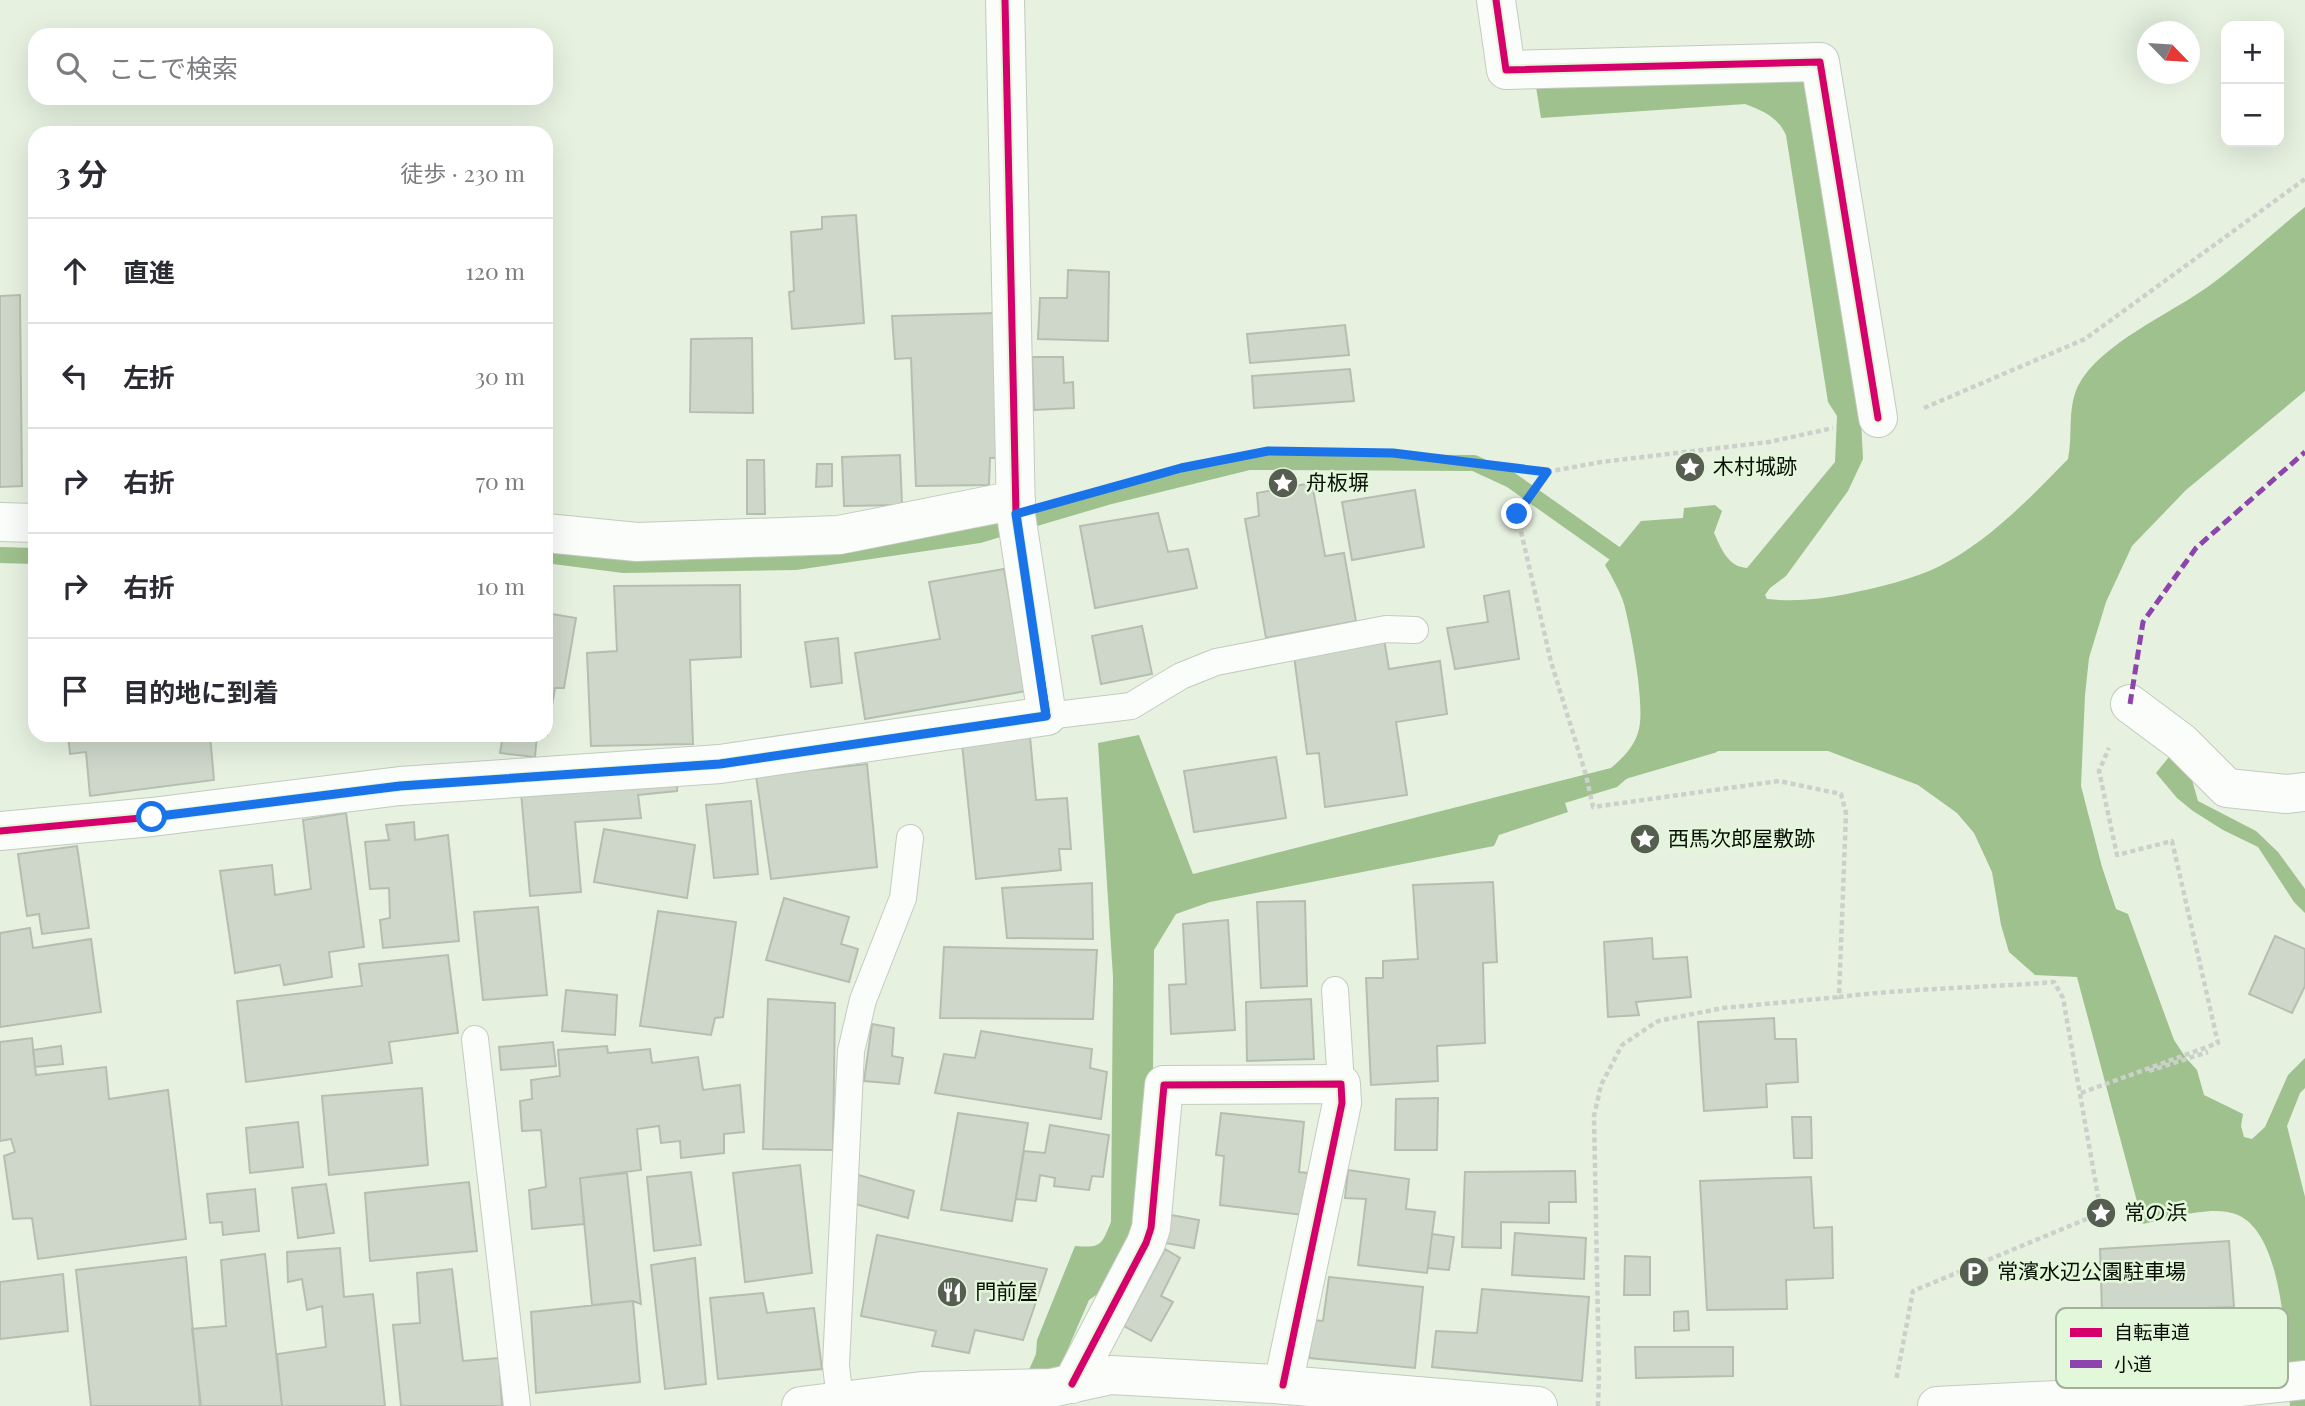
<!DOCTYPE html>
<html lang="ja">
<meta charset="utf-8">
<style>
:root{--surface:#fff;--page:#f7f7f7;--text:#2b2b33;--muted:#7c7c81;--line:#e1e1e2}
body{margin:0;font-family:"Playfair Display","Noto Sans JP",serif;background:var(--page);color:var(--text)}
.controls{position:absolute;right:21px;top:21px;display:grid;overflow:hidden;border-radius:14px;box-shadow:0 7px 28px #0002}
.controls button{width:63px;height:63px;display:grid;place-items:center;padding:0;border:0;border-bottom:2px solid var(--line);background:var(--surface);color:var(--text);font:35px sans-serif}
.compass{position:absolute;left:2137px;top:21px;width:63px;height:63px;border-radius:50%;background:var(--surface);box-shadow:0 7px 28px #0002;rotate:115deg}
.stop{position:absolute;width:21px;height:21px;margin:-16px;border:5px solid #1a73e8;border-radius:50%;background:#fff}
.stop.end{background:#1a73e8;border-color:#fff;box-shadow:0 2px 7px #0008}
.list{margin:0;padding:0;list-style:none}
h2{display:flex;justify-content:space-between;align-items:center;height:91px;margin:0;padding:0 28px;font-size:30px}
h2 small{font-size:23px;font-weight:400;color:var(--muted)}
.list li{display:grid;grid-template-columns:46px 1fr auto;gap:21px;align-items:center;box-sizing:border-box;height:105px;padding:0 28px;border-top:2px solid var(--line)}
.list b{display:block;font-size:26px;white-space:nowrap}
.list em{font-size:23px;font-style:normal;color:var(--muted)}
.icon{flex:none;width:38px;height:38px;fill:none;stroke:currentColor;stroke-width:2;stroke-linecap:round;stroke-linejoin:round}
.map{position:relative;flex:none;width:2305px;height:1406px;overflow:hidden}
.search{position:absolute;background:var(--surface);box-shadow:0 7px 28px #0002;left:28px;top:28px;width:525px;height:77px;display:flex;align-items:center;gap:18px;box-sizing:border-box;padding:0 24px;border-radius:21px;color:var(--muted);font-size:26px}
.panel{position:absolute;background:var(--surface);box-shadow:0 7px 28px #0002;left:28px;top:126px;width:525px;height:616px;border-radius:21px}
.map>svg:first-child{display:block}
.water{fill:#9ec18d}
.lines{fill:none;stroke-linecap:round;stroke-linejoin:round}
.stream{stroke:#9ec18d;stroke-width:16}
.building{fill:#ced7ca;stroke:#b6beb1;stroke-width:2}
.lane-casing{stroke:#c3cbbf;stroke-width:28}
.street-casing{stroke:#c3cbbf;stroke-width:40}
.secondary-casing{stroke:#c3cbbf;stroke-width:40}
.path{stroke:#ccd0cb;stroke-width:4.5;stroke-dasharray:5 3.5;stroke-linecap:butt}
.lane{stroke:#fbfdfa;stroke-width:26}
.street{stroke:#fbfdfa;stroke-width:38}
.secondary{stroke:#fbfdfa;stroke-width:38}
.quiet{stroke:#8e44ad;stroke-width:5;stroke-dasharray:10 5;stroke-linecap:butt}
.cycleway-casing{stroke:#e3f7da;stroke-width:11}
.cycleway{stroke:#d6006c;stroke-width:7}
.route{stroke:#1a73e8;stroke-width:9}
.labels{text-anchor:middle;stroke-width:5;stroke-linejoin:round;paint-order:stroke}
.poi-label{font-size:21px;fill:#090f06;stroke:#e3f7da;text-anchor:start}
.key{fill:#e3f7da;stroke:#a2b19a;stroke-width:2}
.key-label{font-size:19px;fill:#090f06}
</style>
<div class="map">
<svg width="2305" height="1406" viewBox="0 0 2305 1406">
<rect width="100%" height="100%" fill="#e6f1e0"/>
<!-- water -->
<path class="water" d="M1802,80L1810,93L1860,400L1863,459L1848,491L1786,576L1770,588L1765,595L1767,599C1795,602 1821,599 1847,594C1876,588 1914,579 1940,566C1990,540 2029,499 2068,459C2073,435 2067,409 2078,386C2099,344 2172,313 2209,286C2243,261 2273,233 2305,207V391L2186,490L2132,546L2106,602L2089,658L2085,695L2081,786L2102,867L2116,909L2128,914L2174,1040L2186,1058L2197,1070L2204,1095L2243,1114L2241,1126L2244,1137L2252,1139L2265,1127L2288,1075L2305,1058V1088L2300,1093L2287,1126L2305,1197V1406H2290C2286,1360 2287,1237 2238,1215C2213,1204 2168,1219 2143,1224L2077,977L2035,975L2009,952L2001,925L1992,872L1974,833L1957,813L1918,785L1828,751H1674L1646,762L1617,787L1565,803L1568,812L1499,835L1494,846L1210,902L1176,914L1154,950L1153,1073L1140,1242L1123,1276L1089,1300L1051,1388L1013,1406L1036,1354L1037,1340L1075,1246C1101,1248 1101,1246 1111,1222L1113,977L1098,743L1139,735L1193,874L1611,768C1624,757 1635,746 1639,729C1645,703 1631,631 1624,604C1620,591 1612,577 1605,565L1641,521L1683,518L1684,508L1715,505L1722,511L1714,533C1721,548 1728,567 1747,568L1835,462L1837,416L1828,402L1786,135C1777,116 1763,111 1745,104L1541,118L1536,87Z
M2181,742L2198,801L2256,831L2278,852L2305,889V913L2294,902L2258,847L2223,830L2193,811L2177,798L2156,773Z"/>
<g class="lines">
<!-- stream -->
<path class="stream" d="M0,555L35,556
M546,555L624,565L795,562L979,535L1107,497L1249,462L1474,463L1511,480L1617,555
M1624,771L1713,745"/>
</g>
<!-- building -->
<path class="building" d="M856,215L864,323L792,329L789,292L794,291L791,232L822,229V217Z
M1068,270L1109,272L1108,341L1038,339L1040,298H1067Z
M20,295L22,486L0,487V296Z
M996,313L1000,458H990L989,485L916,486L911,358L895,359L892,316Z
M1345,325L1349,355L1250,363L1247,334Z
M752,338L753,413L690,412L691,339Z
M1032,357H1063L1064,383L1073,382L1074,408L1034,410Z
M1350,369L1354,401L1254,408L1252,376Z
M900,455L902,505L844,506L842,457Z
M747,460H764L765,514H747Z
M817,464H832V486L816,487Z
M1312,483L1325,556L1344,553L1356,621L1266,638L1245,519L1259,516L1257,493Z
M1415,490L1424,547L1352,560L1342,502Z
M1158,513L1168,552L1188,549L1197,588L1095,608L1080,526Z
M1004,569L1026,691L865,719L855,653L940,639L929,582Z
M740,585L741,657L690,660L693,744L591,746L587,653L617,651L614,586Z
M1509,591L1519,659L1455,669L1447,628L1488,622L1484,596Z
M546,613L576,618L564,688H555L547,735H544Z
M1142,626L1152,674L1101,684L1092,636Z
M838,638L842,683L811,687L805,642Z
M1384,639L1389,669L1440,661L1447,714L1396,722L1407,795L1325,807L1319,753L1307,754L1294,656Z
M68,735H108V738L124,737V735H210L214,780L90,796L86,752L70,754Z
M503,735H537L535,757L500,753Z
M1030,737L1036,800L1067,798L1071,849H1059L1061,870L976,879L962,744Z
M1276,757L1286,818L1194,832L1184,771Z
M867,764L877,867L771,879L756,776Z
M678,778L677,791L638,795L641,818L575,822L581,892L530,896L521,792Z
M751,801L758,874L714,878L706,805Z
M346,813L364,947L329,952L332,977L284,985L280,965L235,973L220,871L272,865L275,895L311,889L303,820Z
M414,822L415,840L448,835L459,941L383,948L380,920L390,918L389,888L370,889L365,842L389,840L386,825Z
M604,829L695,845L687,898L594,882Z
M77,846L89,928L42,934L39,914L27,916L18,854Z
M1493,882L1497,962L1483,963L1485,1043L1437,1046L1438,1081L1371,1085L1366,978H1383V961L1418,959L1413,885Z
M1092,883L1093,939L1007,938L1002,888Z
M784,898L849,917L841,944L858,949L849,982L766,960Z
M1305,901L1307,986L1261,988L1257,902Z
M538,907L547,995L483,1000L474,912Z
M658,911L736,922L723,1017L715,1018L711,1035L640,1026Z
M1228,920L1235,1030L1171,1034L1169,985L1186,984L1183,924Z
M30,928L33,948L91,939L101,1012L0,1027V933Z
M2275,936L2305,949V986L2292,1013L2249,994Z
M1652,938L1653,959L1687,957L1691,997L1636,1002L1639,1015L1608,1017L1604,942Z
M944,947L1097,950L1093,1019L940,1018Z
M448,955L458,1033L389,1042L392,1063L246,1082L237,1001L362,986L359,964Z
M566,990L617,995L615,1035L562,1031Z
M768,999L835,1003L833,1150L763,1149Z
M1311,999L1314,1059L1247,1061L1246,1002Z
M1774,1018L1775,1039H1796L1798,1082L1766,1084L1767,1107L1704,1111L1698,1022Z
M872,1024L894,1028L892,1056L903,1058L899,1084L864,1081Z
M981,1031L1092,1049L1090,1068L1107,1072L1101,1119L935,1093L944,1054L975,1058Z
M32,1038L36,1075L106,1067L109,1099L168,1090L186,1239L38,1259L32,1218L13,1219L4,1156L15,1152L11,1139L0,1141V1042Z
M553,1042L556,1066L501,1070L499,1047Z
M61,1046L63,1064L35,1067L33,1050Z
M607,1046L608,1053L650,1049L652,1063L698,1057L703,1090L740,1085L744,1132L724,1134V1153L681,1158L680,1141L661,1143L659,1126L637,1129L641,1170L580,1178L584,1224L532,1229L529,1190L546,1187L541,1130L522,1131L520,1101L532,1099L531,1080L560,1076L558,1050Z
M422,1088L428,1165L329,1175L322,1096Z
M1438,1098L1437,1150H1395L1396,1099Z
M958,1113L1028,1123L1012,1221L941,1210Z
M1221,1113L1304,1122L1299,1172L1308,1173L1303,1215L1220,1205L1224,1156L1216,1155Z
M1792,1117H1811L1812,1158H1794Z
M298,1122L303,1167L250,1173L246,1128Z
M1050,1125L1109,1135L1103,1177L1092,1176L1089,1190L1054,1186L1055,1178L1040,1175L1036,1201L1016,1199L1024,1151L1045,1153Z
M800,1165L812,1273L745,1282L733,1173Z
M1348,1170L1409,1179L1406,1209L1435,1212L1427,1273L1358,1265L1366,1199L1345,1198Z
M1575,1171L1576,1202H1549V1223L1501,1222V1248L1462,1247L1465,1172Z
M691,1172L701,1245L654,1251L647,1177Z
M627,1173L641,1304L633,1301L592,1305L580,1178Z
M855,1174L914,1191L908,1218L855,1204Z
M1811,1177L1814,1228L1832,1227L1833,1278L1786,1280L1787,1309L1707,1310L1700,1181Z
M469,1182L477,1251L370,1261L365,1193Z
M326,1184L334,1233L298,1238L292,1188Z
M255,1189L259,1231L223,1235L222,1222L210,1223L207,1194Z
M1171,1215L1199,1220L1194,1248L1165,1243Z
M1515,1233L1586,1238L1584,1279L1512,1275Z
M1432,1234L1454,1237L1449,1270L1428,1268Z
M877,1235L1047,1269L1023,1340L975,1330L969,1353L932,1346L936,1331L861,1316Z
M2229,1241L2234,1307L2102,1312L2100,1249Z
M340,1248L344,1297L373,1294L385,1406H282L277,1354L326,1347L322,1306L307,1310L302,1279L288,1282L287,1252Z
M1165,1249L1180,1258L1161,1296L1173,1302L1151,1341L1124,1326Z
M265,1254L282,1406H201L192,1329L226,1326L221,1260Z
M1625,1256L1650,1257V1295H1624Z
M186,1257L200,1406H91L76,1270Z
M695,1258L706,1384L665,1389L651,1265Z
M452,1269L463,1361L499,1358L502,1406H401L393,1325L420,1323L417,1273Z
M63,1274L68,1331L0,1339V1282Z
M1329,1277L1423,1287L1415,1368L1309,1358L1313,1320L1323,1321Z
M1482,1289L1589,1297L1582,1381L1432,1367L1436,1331L1477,1333Z
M763,1293L767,1313L814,1308L822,1369L718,1379L710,1298Z
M633,1301L640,1382L536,1393L531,1312Z
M1688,1311L1689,1330L1674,1331V1312Z
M1635,1347H1733V1376L1636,1378Z"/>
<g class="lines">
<!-- lane casing -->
<g class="lane-casing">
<path id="lane" d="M1047,716L1131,706L1181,676L1216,662L1386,629L1415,630
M1335,990L1341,1084
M475,1039L517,1406
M840,1401L836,1365L851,1051L863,1000L903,898L910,838"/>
</g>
<!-- street casing -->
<g class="street-casing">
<path id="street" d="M1496,0L1506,70L1820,62L1878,418
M0,522L35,523
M546,533L637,542L839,535L1016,500
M2130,704L2181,742L2227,788L2286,794L2305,792
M0,831L152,817L400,786L720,764L1047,716L1016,515L1005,0
M1072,1384L1146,1243L1151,1228L1164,1085L1341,1084L1342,1103L1283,1385
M801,1406L922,1391L1051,1388L1111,1375L1274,1384L1538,1406
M1937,1406L2175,1394"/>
</g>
<!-- secondary casing -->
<g class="secondary-casing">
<path id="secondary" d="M2175,1394L2305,1380"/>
</g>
<!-- path -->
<path class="path" d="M1924,408L2085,339L2305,179
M1547,472L1601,462L1769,442L1833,428
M1063,501L1181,468L1268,451L1393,453L1547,472L1517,514L1551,662L1586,775L1593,807L1779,781L1841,794L1846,813L1839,997C1910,988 1983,988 2054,982L2063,998L2101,1213L1913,1291L1896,1381
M2149,1071L2208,1052
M2081,1093L2218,1043L2172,841L2117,855L2099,771L2109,748
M1598,1406L1599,1374L1594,1116L1601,1085L1622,1045L1658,1021L1723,1008L1839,997"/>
<!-- lane -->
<use href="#lane" class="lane"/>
<!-- street -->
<use href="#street" class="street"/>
<!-- secondary -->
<use href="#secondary" class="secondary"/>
<!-- quiet -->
<path class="quiet" d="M2130,704L2143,622L2196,548L2305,452"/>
<!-- cycleway casing -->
<g class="cycleway-casing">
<path id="cycleway" d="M1496,0L1506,70L1820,62L1878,418
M0,831L152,817L400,786L720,764L1047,716L1016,515L1005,0
M1072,1384L1146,1243L1151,1228L1164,1085L1341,1084L1342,1103L1283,1385"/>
</g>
<!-- cycleway -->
<use href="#cycleway" class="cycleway"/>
</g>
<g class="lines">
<!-- route -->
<path class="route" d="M152,817L400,786L720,764L1046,716L1016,514L1181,468L1268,451L1393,453L1547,472L1517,514"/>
</g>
<!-- icons -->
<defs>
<g id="sight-disc" transform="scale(1.575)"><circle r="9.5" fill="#565e52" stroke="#e3f7da"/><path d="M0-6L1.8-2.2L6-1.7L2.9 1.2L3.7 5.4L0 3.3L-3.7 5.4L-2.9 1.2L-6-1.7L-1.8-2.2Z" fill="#fff"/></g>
<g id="parking-disc" transform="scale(1.575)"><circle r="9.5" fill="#565e52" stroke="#e3f7da"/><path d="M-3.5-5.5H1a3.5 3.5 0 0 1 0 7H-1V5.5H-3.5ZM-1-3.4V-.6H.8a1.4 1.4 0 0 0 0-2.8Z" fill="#fff"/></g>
<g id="restaurant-disc" transform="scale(1.575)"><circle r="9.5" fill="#565e52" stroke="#e3f7da"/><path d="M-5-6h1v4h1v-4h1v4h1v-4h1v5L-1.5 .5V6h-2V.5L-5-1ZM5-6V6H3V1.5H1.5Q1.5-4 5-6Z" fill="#fff"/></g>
</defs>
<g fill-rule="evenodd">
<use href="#sight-disc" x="1690" y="467"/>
<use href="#sight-disc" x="1283" y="483"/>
<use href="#sight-disc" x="1645" y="839"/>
<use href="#sight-disc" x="2101" y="1213"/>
<use href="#parking-disc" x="1974" y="1272"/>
<use href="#restaurant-disc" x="952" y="1292"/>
</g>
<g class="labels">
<!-- poi labels -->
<g class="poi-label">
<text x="1713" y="474">木村城跡</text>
<text x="1306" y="490">舟板塀</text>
<text x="1668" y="846">西馬次郎屋敷跡</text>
<text x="2124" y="1220">常の浜</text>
<text x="1997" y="1279">常濱水辺公園駐車場</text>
<text x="975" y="1299">門前屋</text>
</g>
</g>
<!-- legend -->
<rect x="2056" y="1308" width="232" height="80" rx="10" class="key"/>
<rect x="2070" y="1328" width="32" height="9" fill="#d6006c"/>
<rect x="2070" y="1360" width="32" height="8" fill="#8e44ad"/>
<g class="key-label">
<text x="2114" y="1339">自転車道</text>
<text x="2114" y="1371">小道</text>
</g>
</svg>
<div class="controls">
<button>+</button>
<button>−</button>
</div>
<svg class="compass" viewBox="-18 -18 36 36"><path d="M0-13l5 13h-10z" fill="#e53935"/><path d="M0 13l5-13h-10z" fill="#7c7c81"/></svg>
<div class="stop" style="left:152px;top:817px"></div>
<div class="stop end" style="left:1517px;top:514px"></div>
<div class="search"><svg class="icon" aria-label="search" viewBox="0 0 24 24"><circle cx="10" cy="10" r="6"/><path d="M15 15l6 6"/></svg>ここで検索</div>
<section class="panel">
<h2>3 分<small>徒歩 · 230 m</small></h2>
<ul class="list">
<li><svg class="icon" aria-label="ahead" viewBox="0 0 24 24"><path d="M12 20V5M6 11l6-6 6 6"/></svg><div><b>直進</b></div><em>120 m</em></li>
<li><svg class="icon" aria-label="left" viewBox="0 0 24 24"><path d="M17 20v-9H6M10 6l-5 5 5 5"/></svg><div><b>左折</b></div><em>30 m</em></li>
<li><svg class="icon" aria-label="right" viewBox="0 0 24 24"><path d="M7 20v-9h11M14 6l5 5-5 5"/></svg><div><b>右折</b></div><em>70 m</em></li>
<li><svg class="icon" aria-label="right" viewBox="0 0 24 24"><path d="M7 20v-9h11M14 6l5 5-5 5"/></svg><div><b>右折</b></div><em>10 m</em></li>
<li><svg class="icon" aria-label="arrive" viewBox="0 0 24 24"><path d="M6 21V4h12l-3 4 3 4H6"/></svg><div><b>目的地に到着</b></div></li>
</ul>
</section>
</div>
